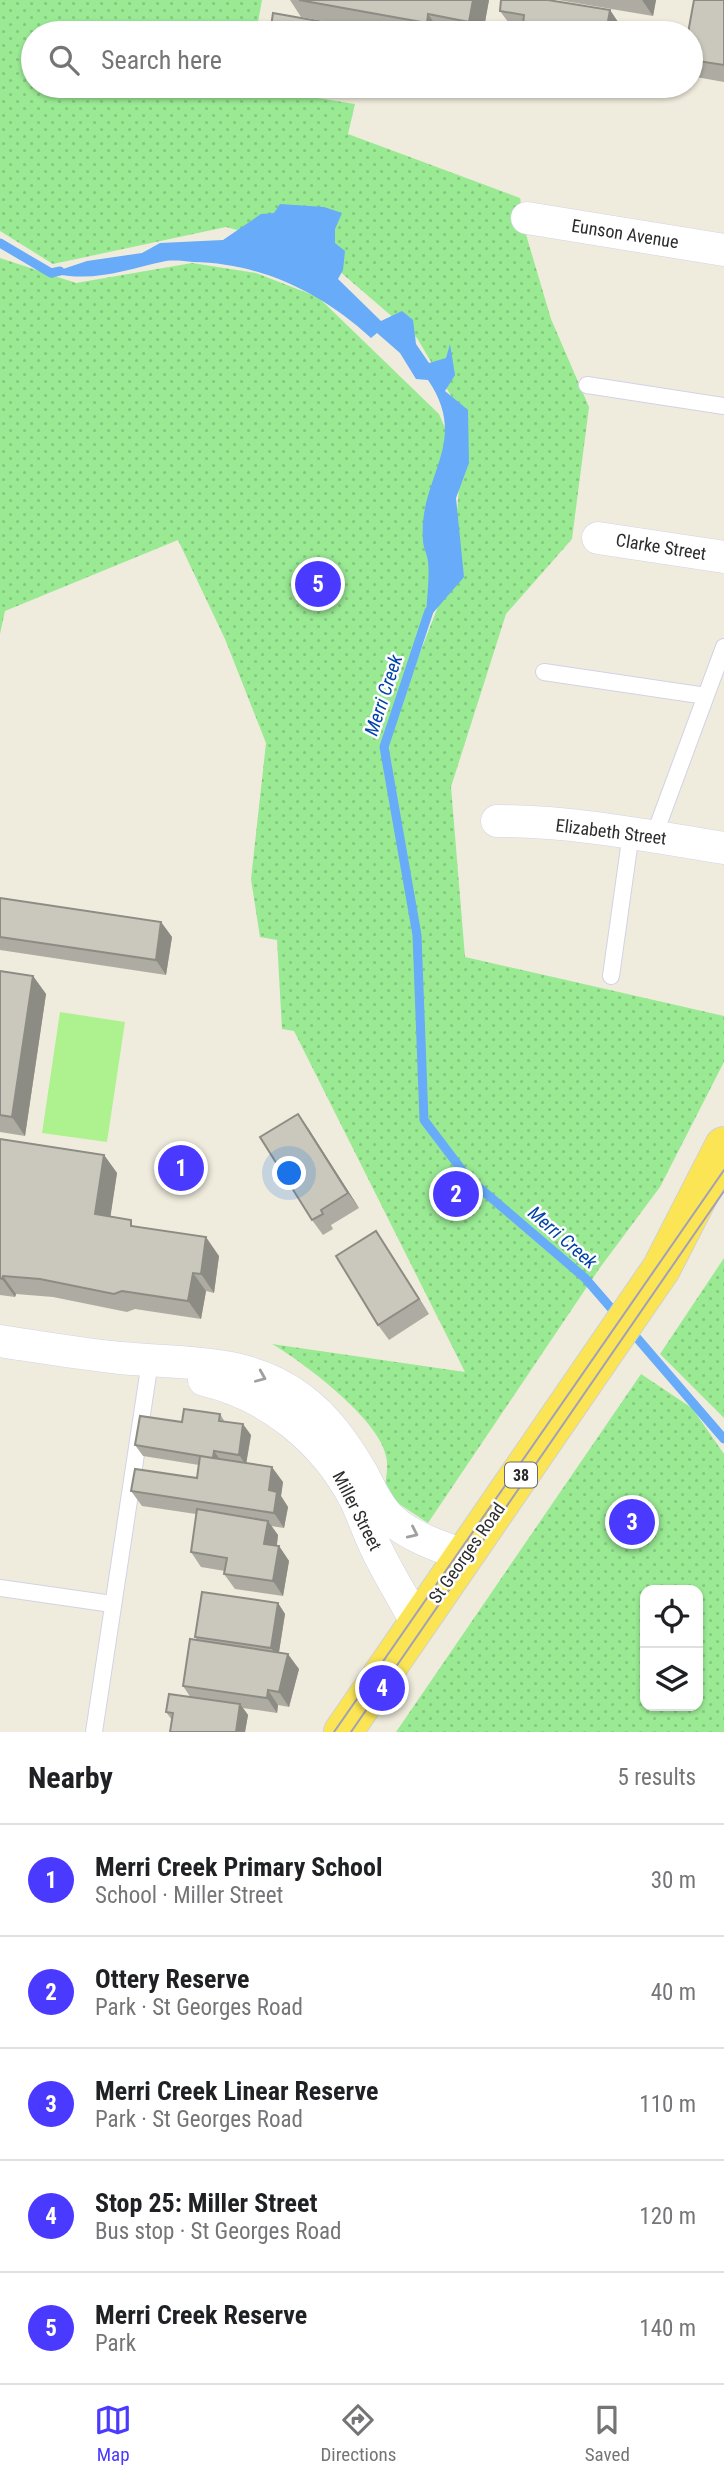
<!DOCTYPE html>
<meta charset="utf-8">
<style>
:root{--surface:#fff;--page:#f6f6f6;--text:#202124;--muted:#757577;--line:#e0e0e0;--accent:#4a39ff}
body{margin:0;font-family:"Roboto Condensed",sans-serif;background:var(--page);color:var(--text)}
.controls{position:absolute;right:21px;bottom:21px;display:grid;overflow:hidden;border-radius:14px;box-shadow:0 2px 5px #0004}
.controls button{width:63px;height:63px;display:grid;place-items:center;padding:0;border:0;border-bottom:2px solid var(--line);background:var(--surface);color:var(--text);font:35px sans-serif}
.you{position:absolute;left:290px;top:1174px;width:24px;height:24px;margin:-18px;border:5px solid #fff;border-radius:50%;background:#1a73e8;box-shadow:0 0 0 10px #1a73e833}
.badge{display:grid;place-items:center;width:46px;height:46px;border-radius:50%;background:var(--accent);color:#fff;font-size:23px;font-weight:700}
.pin{position:absolute;translate:-50% -50%;border:4px solid #fff;box-shadow:0 2px 7px #0006}
.list{margin:0;padding:0;list-style:none}
h2{display:flex;justify-content:space-between;align-items:center;height:91px;margin:0;padding:0 28px;font-size:30px}
h2 small{font-size:23px;font-weight:400;color:var(--muted)}
.list li{display:grid;grid-template-columns:46px 1fr auto;gap:21px;align-items:center;box-sizing:border-box;height:112px;padding:0 28px;border-top:2px solid var(--line)}
.list b{display:block;font-size:26px;white-space:nowrap}
.list p{margin:0;font-size:23px;white-space:nowrap;color:var(--muted)}
.list em{font-size:23px;font-style:normal;color:var(--muted)}
.icon{flex:none;width:38px;height:38px;fill:none;stroke:currentColor;stroke-width:2;stroke-linecap:round;stroke-linejoin:round}
.map{position:relative;flex:none;width:724px;height:1732px;overflow:hidden}
.search{position:absolute;background:var(--surface);box-shadow:0 2px 5px #0004;left:21px;right:21px;top:21px;height:77px;display:flex;align-items:center;gap:18px;box-sizing:border-box;padding:0 24px;border-radius:38px;color:var(--muted);font-size:26px}
.sheet{height:651px;background:var(--surface)}
nav{display:flex;justify-content:space-around;align-items:center;box-sizing:border-box;height:98px;border-top:2px solid var(--line);background:var(--surface);font-size:19px;color:var(--muted)}
nav a{display:grid;justify-items:center;gap:4px}
nav .on{color:var(--accent)}
.map>svg:first-child{display:block}
.green{fill:url(#green-dots);fill-rule:evenodd}
.pitch{fill:#adf28f}
.water{fill:#67abf9}
.lines{fill:none;stroke-linecap:round;stroke-linejoin:round}
.stream{stroke:#67abf9;stroke-width:9}
.service-casing{stroke:#d3d2e5;stroke-width:18}
.minor-casing{stroke:#d3d2e5;stroke-width:33}
.trunk-casing{stroke:#d1d1d1;stroke-width:40}
.service{stroke:#fff;stroke-width:16}
.minor{stroke:#fff;stroke-width:32}
.trunk{stroke:#fbe555;stroke-width:38}
.tram{stroke:#a29fb8;stroke-width:2}
.wall{fill:#aeaca2}
.shaded-wall{fill:#8d8c84}
.building{fill:#cac8bc;stroke:#8d8c84;stroke-width:2}
.oneway{stroke:#a0a0a0}
.labels{text-anchor:middle;stroke-width:5;stroke-linejoin:round;paint-order:stroke}
.shield{fill:#fff;stroke:#6b6b6b;stroke-width:2}
.shield-label{font-size:16px;font-weight:bold;fill:#2c2c2c}
.street-label{font-size:18px;fill:#2c2c2c;stroke:#fff}
.water-label{font-size:19px;font-style:italic;fill:#0142aa;stroke:#fff}
</style>
<div class="map">
<svg width="724" height="1732" viewBox="0 0 724 1732">
<defs>
<pattern id="green-dots" width="8" height="8" patternUnits="userSpaceOnUse" patternTransform="scale(1.75)"><rect width="8" height="8" fill="#9aea94"/><path d="M2 2h.1M6 6h.1" fill="none" stroke="#85c980" stroke-width="1.8" stroke-linecap="round"/></pattern>
</defs>
<rect width="100%" height="100%" fill="#efecdd"/>
<!-- green -->
<path class="green" d="M0,0H262L256,33H33V86H267V90L355,104L348,134L520,198L525,231L551,319L589,407L572,539L506,614L451,787L465,957L724,1016V1062L660,1187L599,1269L428,1523L384,1494C385,1483 389,1467 386,1456C379,1419 303,1362 272,1344L465,1372L294,1031L282,1029L277,940L260,937L251,879L266,743L225,639L178,540L5,611L0,634V258L76,283L192,263L256,273L318,297L439,414L456,453L447,557L391,727L453,568L464,418L417,338L316,251L226,227L53,264L0,231Z
M724,1258V1418L660,1354Z
M641,1374L692,1408L724,1454V1732H396ZM645,1590H698V1706H645Z"/>
<!-- pitch -->
<path class="pitch" d="M60,1012L125,1022L107,1142L42,1133Z"/>
<!-- water -->
<path class="water" d="M280,204L324,207L342,213L335,229V243L345,251L343,270L338,279L381,321L402,311L413,320L416,344L429,363L446,358L450,344L455,375L445,391L468,410L469,463L456,498L464,577L426,621C426,602 430,581 428,561C427,554 423,547 423,540C418,476 471,443 428,380L416,379L400,353L377,333L371,338C322,293 261,263 193,262C185,261 174,260 166,261C123,270 95,283 51,273L87,261L142,253L160,243L223,240L261,214L274,213Z"/>
<g class="lines">
<!-- stream -->
<path class="stream" d="M0,243L51,273L60,271
M429,611L384,747L417,935L424,1120L468,1178L585,1278L617,1315
M631,1331L724,1439"/>
<!-- service casing -->
<g class="service-casing">
<path id="service" d="M587,385L724,406
M544,672L706,696
M654,836L724,647
M611,976L631,833
M0,1588L112,1604
M94,1732L149,1368"/>
</g>
<!-- minor casing -->
<g class="minor-casing">
<path id="minor" d="M527,218L724,250
M598,538L724,557
M497,821C573,821 649,836 724,848
M0,1341C40,1347 81,1354 121,1358C184,1364 247,1358 300,1398C327,1418 344,1443 361,1471C370,1488 378,1507 392,1520C411,1537 441,1547 464,1555
M204,1380C269,1395 324,1440 355,1499C363,1515 368,1532 376,1548C388,1574 404,1598 417,1624"/>
</g>
<!-- trunk casing -->
<g class="trunk-casing">
<path id="trunk" d="M343,1732L661,1269L724,1146"/>
</g>
<!-- service -->
<use href="#service" class="service"/>
<!-- minor -->
<use href="#minor" class="minor"/>
<!-- trunk -->
<use href="#trunk" class="trunk"/>
<!-- tram -->
<path class="tram" d="M334,1732L724,1170
M351,1732L724,1191"/>
</g>
<!-- wall -->
<path class="wall" d="M290,0H489L483,33H395L301,17Z
M558,0H656L653,16Z
M724,0V82L696,77L691,69V33Z
M610,10L620,25L619,33H522L523,28L511,26L500,11Z
M327,86H354L353,90Z
M0,898L161,922L172,937L166,975L0,950Z
M0,971L33,976L46,994L25,1136L0,1132Z
M308,1128L359,1208L331,1225L333,1229L323,1235L312,1220Z
M0,1139L104,1155L117,1173L110,1217L137,1227L219,1256L214,1293L206,1291L201,1319L135,1309L127,1312L53,1297L16,1294L15,1297L0,1295Z
M386,1246L429,1314L389,1340L378,1325Z
M220,1414L225,1422L251,1435L246,1463L283,1482L281,1496L288,1507L284,1528L271,1526L278,1535L277,1545L279,1546L289,1561L283,1596L235,1589L224,1574L225,1571L201,1567L191,1552L196,1514L142,1506L131,1491L197,1478L199,1465L143,1456L135,1445L182,1422Z
M278,1603L285,1614L279,1652L299,1669L289,1707L278,1705L277,1713L243,1708L248,1715L245,1732H170L172,1720L166,1712L191,1698L183,1686L198,1641L195,1637Z"/>
<!-- shaded-wall -->
<path class="shaded-wall" d="M473,0H489L483,33H477L469,22Z
M642,0H656L653,16Z
M610,10L620,25L619,33H606Z
M428,14L441,33H434L427,23Z
M161,922L172,937L166,975L156,960Z
M33,976L46,994L25,1136L12,1117Z
M298,1114L308,1128L359,1208L348,1193Z
M104,1155L117,1173L108,1233L95,1214Z
M376,1231L386,1246L429,1314L419,1299Z
M206,1237L219,1256L214,1293L201,1274Z
M193,1273L206,1291L201,1319L188,1301Z
M3,1276L16,1294L15,1297L2,1279Z
M243,1424L251,1435L246,1465L239,1455Z
M214,1451L221,1461L213,1458Z
M272,1467L283,1482L281,1496L288,1507L284,1528L274,1513L269,1490Z
M268,1521L278,1535L275,1559L264,1544Z
M279,1546L289,1561L283,1596L273,1581Z
M278,1603L285,1614L278,1658L271,1648Z
M288,1654L299,1669L289,1707L279,1692Z
M268,1690L278,1705L277,1713L267,1698Z
M240,1704L248,1715L245,1732H236Z"/>
<!-- building -->
<path class="building" d="M299,0H473L469,22L428,14L427,23Z
M501,0H548L610,10L606,33H522L524,15L500,11Z
M694,0H724V65L691,60V33H688Z
M273,13L352,27L351,33H270Z
M0,898L161,922L156,960L0,937Z
M0,971L33,976L12,1117L0,1115Z
M298,1114L348,1193L321,1210L323,1214L312,1220L260,1137Z
M0,1139L104,1155L95,1214L131,1220V1226L206,1237L201,1274L193,1273L188,1301L122,1291L114,1294L40,1279L3,1276L2,1279L0,1278Z
M376,1231L419,1299L378,1325L336,1256Z
M184,1409L220,1414L219,1421L243,1424L239,1455L214,1451L213,1458L135,1445L140,1416L182,1422Z
M200,1456L272,1467L269,1490L277,1492L274,1513L131,1491L135,1469L197,1478Z
M197,1509L268,1521L264,1544L279,1546L273,1581L224,1574L227,1558L191,1552Z
M202,1592L278,1603L271,1648L195,1637Z
M190,1639L288,1654L279,1692L268,1690L267,1698L183,1686Z
M169,1694L240,1704L236,1732H170L173,1713L166,1712Z"/>
<!-- one-way arrows -->
<defs><path id="oneway-chevron" d="M-2-3.5L2.5 0L-2 3.5" fill="none" stroke-width="1.6" stroke-linecap="round" stroke-linejoin="round" transform="scale(1.75)"/></defs>
<g class="oneway">
<use href="#oneway-chevron" transform="translate(261 1377) rotate(23)"/>
<use href="#oneway-chevron" transform="translate(413 1533) rotate(25)"/>
</g>
<g class="labels">
<!-- shield labels -->
<rect class="shield" x="505" y="1462.5" width="32" height="25" rx="5"/>
<g class="shield-label">
<text x="521" y="1481">38</text>
</g>
<!-- street labels -->
<g class="street-label">
<text transform="translate(625 234) rotate(9)" y="6">Eunson Avenue</text>
<text transform="translate(661 547) rotate(9)" y="6">Clarke Street</text>
<text transform="translate(611 832) rotate(7)" y="6">Elizabeth Street</text>
<text transform="translate(357 1511) rotate(63)" y="6">Miller Street</text>
<text transform="translate(467 1553) rotate(-55)" y="6">St Georges Road</text>
</g>
<!-- water labels -->
<g class="water-label">
<text transform="translate(383 695) rotate(-72)" y="7">Merri Creek</text>
<text transform="translate(563 1237) rotate(41)" y="7">Merri Creek</text>
</g>
</g>
</svg>
<div class="controls">
<button><svg class="icon" aria-label="locate" viewBox="0 0 24 24"><circle cx="12" cy="12" r="6"/><path d="M12 2v4M12 18v4M2 12h4M18 12h4"/></svg></button>
<button><svg class="icon" aria-label="layers" viewBox="0 0 24 24"><path d="M12 4l9 5-9 5-9-5zM3 14l9 5 9-5"/></svg></button>
</div>
<div class="you"></div>
<div class="pin badge" style="left:181px;top:1168px">1</div>
<div class="pin badge" style="left:456px;top:1194px">2</div>
<div class="pin badge" style="left:632px;top:1522px">3</div>
<div class="pin badge" style="left:382px;top:1688px">4</div>
<div class="pin badge" style="left:318px;top:584px">5</div>
<div class="search"><svg class="icon" aria-label="search" viewBox="0 0 24 24"><circle cx="10" cy="10" r="6"/><path d="M15 15l6 6"/></svg>Search here</div>
</div>
<section class="sheet">
<h2>Nearby<small>5 results</small></h2>
<ul class="list">
<li><span class="badge">1</span><div><b>Merri Creek Primary School</b><p>School · Miller Street</p></div><em>30 m</em></li>
<li><span class="badge">2</span><div><b>Ottery Reserve</b><p>Park · St Georges Road</p></div><em>40 m</em></li>
<li><span class="badge">3</span><div><b>Merri Creek Linear Reserve</b><p>Park · St Georges Road</p></div><em>110 m</em></li>
<li><span class="badge">4</span><div><b>Stop 25: Miller Street</b><p>Bus stop · St Georges Road</p></div><em>120 m</em></li>
<li><span class="badge">5</span><div><b>Merri Creek Reserve</b><p>Park</p></div><em>140 m</em></li>
</ul>
</section>
<nav>
<a class="on"><svg class="icon" aria-label="map" viewBox="0 0 24 24"><path d="M3 6l6-2 6 2 6-2v14l-6 2-6-2-6 2zM9 4v14M15 6v14"/></svg>Map</a>
<a><svg class="icon" aria-label="directions" viewBox="0 0 24 24"><path d="M12 3l9 9-9 9-9-9zM9 14v-3h6M13 9l2 2-2 2"/></svg>Directions</a>
<a><svg class="icon" aria-label="saved" viewBox="0 0 24 24"><path d="M7 4h10v16l-5-4-5 4z"/></svg>Saved</a>
</nav>
